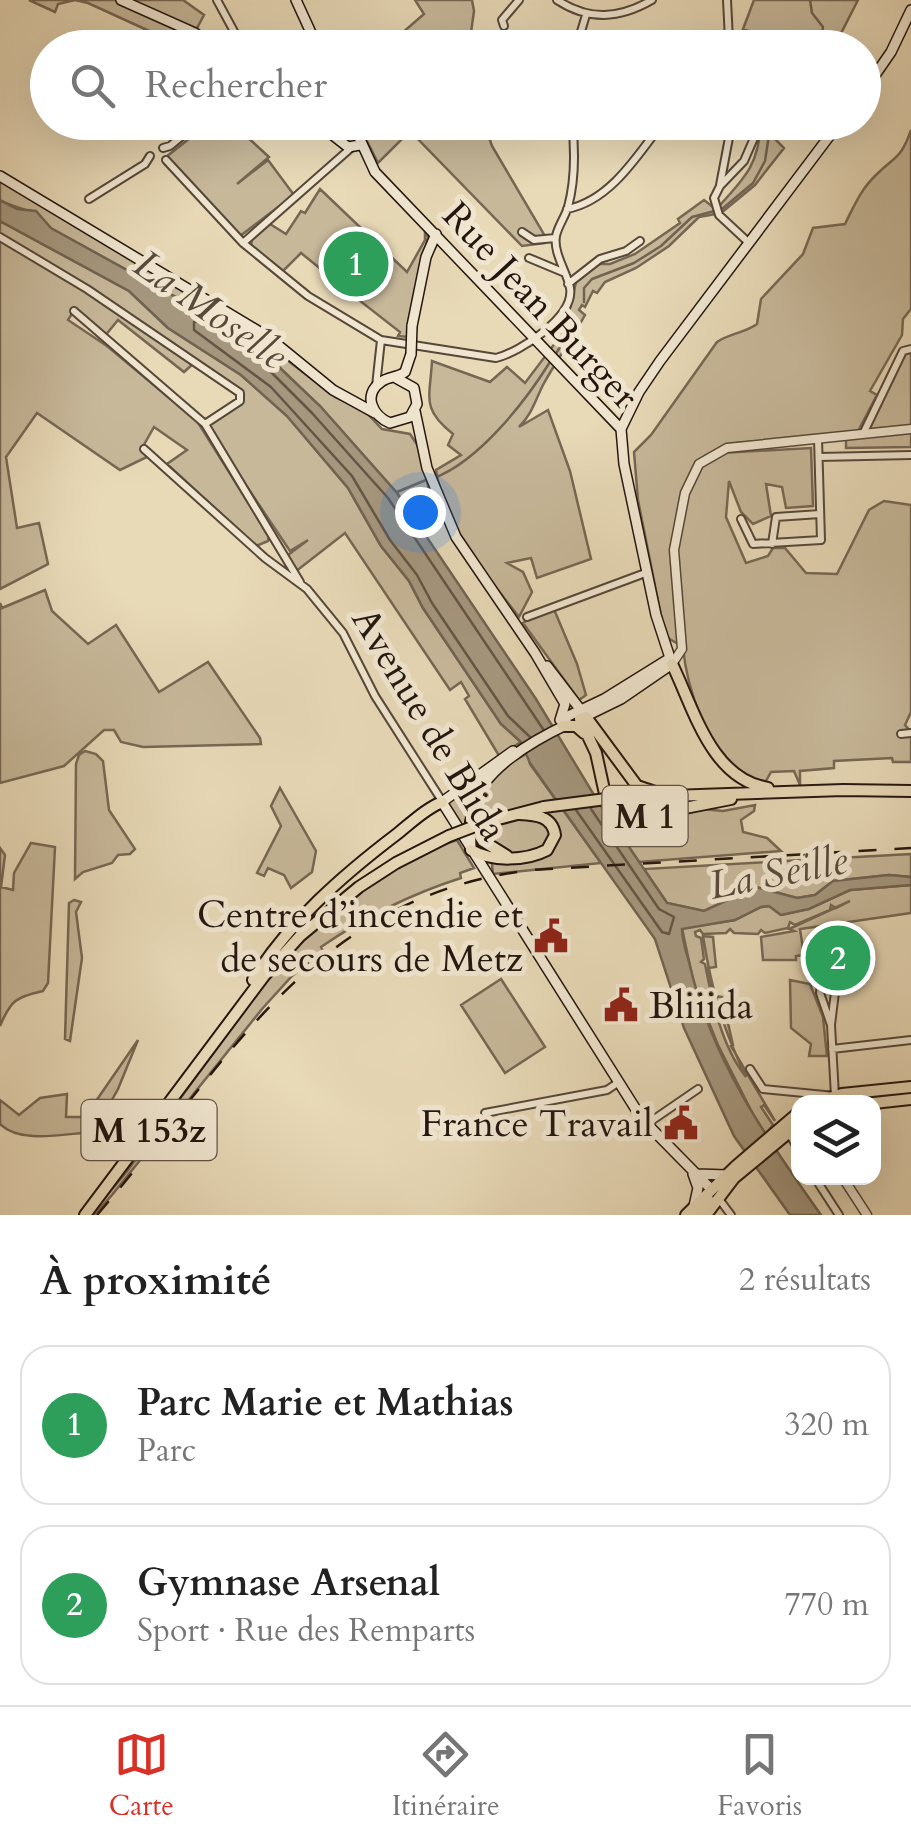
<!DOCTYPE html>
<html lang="fr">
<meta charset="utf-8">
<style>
:root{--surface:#fff;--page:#f2f2f2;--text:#222;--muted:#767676;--line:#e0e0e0;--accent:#d93025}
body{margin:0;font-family:Cardo,serif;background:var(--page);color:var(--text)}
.controls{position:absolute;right:30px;bottom:30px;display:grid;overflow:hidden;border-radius:20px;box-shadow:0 10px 40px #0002}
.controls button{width:90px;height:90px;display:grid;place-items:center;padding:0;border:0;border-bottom:2px solid var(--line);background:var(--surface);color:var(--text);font:50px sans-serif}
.you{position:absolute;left:420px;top:512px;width:35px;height:35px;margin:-25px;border:8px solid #fff;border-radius:50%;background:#1a73e8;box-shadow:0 0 0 15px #1a73e833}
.badge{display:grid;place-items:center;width:65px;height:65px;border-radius:50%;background:var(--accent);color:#fff;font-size:32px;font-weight:700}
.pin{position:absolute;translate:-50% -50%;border:5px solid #fff;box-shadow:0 2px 10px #0006}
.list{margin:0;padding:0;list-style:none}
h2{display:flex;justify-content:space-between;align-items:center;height:130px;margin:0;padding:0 40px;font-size:42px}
h2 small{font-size:32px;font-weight:400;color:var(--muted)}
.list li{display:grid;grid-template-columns:65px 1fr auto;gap:30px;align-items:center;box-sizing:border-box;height:160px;margin:0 20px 20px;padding:0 20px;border:2px solid var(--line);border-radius:30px}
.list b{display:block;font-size:38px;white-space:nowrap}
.list p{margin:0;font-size:32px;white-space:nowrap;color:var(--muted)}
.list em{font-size:32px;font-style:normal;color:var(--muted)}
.icon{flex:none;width:55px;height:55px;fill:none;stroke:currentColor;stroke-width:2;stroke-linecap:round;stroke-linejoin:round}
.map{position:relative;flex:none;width:911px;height:1215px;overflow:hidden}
.search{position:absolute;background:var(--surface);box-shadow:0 10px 40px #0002;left:30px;right:30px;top:30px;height:110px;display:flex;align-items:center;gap:25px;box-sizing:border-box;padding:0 35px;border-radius:55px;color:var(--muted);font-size:38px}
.sheet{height:490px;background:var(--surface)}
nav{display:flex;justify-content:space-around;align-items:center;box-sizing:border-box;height:140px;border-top:2px solid var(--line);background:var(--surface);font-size:28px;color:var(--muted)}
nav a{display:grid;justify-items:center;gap:5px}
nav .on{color:var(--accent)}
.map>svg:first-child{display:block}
.green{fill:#c7b89a;stroke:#766754;stroke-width:2.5}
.water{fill:#a5977e;stroke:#716352;stroke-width:2.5}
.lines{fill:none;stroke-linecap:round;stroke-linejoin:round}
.shore{stroke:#645646;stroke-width:2.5}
.stream{stroke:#716352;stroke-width:2.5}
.minor-casing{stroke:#554739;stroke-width:10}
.tertiary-casing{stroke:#554739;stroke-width:11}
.secondary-casing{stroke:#24160f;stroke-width:12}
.primary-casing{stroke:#24160f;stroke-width:14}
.minor{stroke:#f0e6d0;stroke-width:6}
.tertiary{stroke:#f0e6d0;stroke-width:8}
.secondary{stroke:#f0e6d0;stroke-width:9}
.primary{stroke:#e8d9b7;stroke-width:10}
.rail{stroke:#24160f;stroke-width:2.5;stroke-dasharray:18 18;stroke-linecap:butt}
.secondary-bridge-casing{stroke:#24160f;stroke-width:12;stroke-linecap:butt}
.primary-bridge-casing{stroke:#24160f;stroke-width:14;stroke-linecap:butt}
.secondary-bridge{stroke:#f0e6d0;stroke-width:9}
.primary-bridge{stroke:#e8d9b7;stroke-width:10}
.labels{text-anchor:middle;stroke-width:10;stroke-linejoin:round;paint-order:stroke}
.shield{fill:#f0e6d0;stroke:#615449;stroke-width:2.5}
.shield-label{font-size:35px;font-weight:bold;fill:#24160f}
.street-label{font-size:38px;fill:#24160f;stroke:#f0e6d0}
.poi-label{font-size:38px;fill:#24160f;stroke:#f0e6d0;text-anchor:end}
.water-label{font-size:40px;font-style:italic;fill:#584a3b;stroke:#f0e6d0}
</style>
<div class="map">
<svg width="911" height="1215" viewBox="0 0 911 1215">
<rect width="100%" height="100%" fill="#e8d9b7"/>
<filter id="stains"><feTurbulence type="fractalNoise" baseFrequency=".002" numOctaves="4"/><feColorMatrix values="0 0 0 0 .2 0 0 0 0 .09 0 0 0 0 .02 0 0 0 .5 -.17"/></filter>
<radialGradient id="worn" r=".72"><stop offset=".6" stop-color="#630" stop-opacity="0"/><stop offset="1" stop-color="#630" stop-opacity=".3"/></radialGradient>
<!-- green -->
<path class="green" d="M29,0H183L204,15L187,47H184L88,3L75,0L58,4L55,12Z
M415,0H472L474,11L469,47H386L424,14Z
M754,0H858L834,47H790L743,29Z
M209,123H232L269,157L237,184L268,160L294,195L240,236L166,157Z
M358,123H484L492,146L545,236V243L522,246L410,131L378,163Z
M761,123H778L770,134L784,148L755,185L721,213L699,217L669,246L636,268L605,282L597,293L593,291L585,307L582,305L579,310L585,315C572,339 556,361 543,385C535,401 532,414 519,427L548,410L570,471L591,559L537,578L531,558L507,563L523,572L532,592L519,617C487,575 443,524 436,470L461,455L448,445L453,434C421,409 430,398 432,361L490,382L507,367L525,383L565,330L576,282L598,264H610L635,254L680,223L678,219L704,200L713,207L720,205C747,176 759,162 761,123Z
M911,130V309L903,319L902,335L870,391L877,395L856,435L864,436L907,349L911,353V447L846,448V434L737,443L720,453L811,448L813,506L786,508L782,487L766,484L771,516L753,524L741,512L729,481L726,517L746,563L768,556L773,548H785L806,573L837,574L869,510L884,501L911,505V712L905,725L911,732V762H893L892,758L834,761V768L800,771V785L794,771L771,772L766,781C758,780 749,779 742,775C708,757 686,683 683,647L668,638L663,626L638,500L634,452L651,435L717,342C730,333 745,333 757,324L761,299L803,254L813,228L845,224C854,206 861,189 876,175C895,156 901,159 911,130Z
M0,176L254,329L247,336L269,346L335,397L364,410L382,429L410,434L418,446L437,521L426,538L397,493L320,406L247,336L50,228C36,208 20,211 0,200Z
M320,189L407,272L425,240V233L428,237L408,337L398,336L400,332L355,297L357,293L339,280L337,282L301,253L283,271L251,245L252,239L270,224L286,234L301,211L305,213Z
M0,221L129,291L168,328L241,375L287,416L348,488L381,546L409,581L423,608L501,724L521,742L511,748L517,759L528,753L530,764L601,863L493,874L491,855L462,835L442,802L501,759L465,699L469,696L461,682L450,690L345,533L295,572L288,555L308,540L290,551L205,424L235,402L239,395L195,362L184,372L118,320L104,337L73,312L68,320L107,346L197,421L269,536L268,541L256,546L167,464L187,450L154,427L141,450L149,456L120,470L37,413L6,457L17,528L39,523L48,564L0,589Z
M45,590L52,611L88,644L116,625L159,692L208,662L260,738L261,744L143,747L121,742L114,730H104L64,766L0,783V603L2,608Z
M553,607L577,664L586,695L579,700L523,623Z
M85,751L96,754L103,761L109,810L135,849L130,854L118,855L112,863L83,872L75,879L76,764L79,755Z
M280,788L316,851L312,872L291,888L284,875L268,868L264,876L257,873L281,826L271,806Z
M597,800H603L619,819L636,823L702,809L723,811L755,805L754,811L741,820L743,832L767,838L781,851L639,862Z
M457,840L474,868L460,873L461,878C411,894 366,916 321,947L323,951L292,976L262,1009L112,1195L94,1215H90L128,1170L268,978L296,947L369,884L433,848Z
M31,843L55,847L48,983L43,991C16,997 11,1000 0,1026V848L5,855L1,887L13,890L14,873Z
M911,854V877L889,875L833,881L815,895L797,898L756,887L704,911L667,903L644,869Z
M911,885V913L800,929L804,955L796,956V960H763L761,937L794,931L789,929L850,901L836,908L831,905L830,910L795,925L790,922L788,928L765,933L761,930L758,934L734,933L730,929L726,933L703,934L700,930L695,932L696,936L701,938L704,959L701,962L705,964C712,1001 722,1047 746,1077C722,1026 712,992 703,936L713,937L716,967L708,968L714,996L722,997L733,1045L731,1046L775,1121L764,1105L761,1107L773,1125L764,1136L718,1045L694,985L682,928L735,920L761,907L769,906L781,915L808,909L850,890Z
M74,900L81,902L76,912L82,958L70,1041L65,1039L69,903Z
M501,979L545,1047L505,1073L461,1005Z
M790,980L810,984L823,1017L827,1056H809L811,1044L791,1028Z
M138,1040L118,1089L94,1132C67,1133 21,1145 0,1124V1100L19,1115L40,1098L67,1094L66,1117H85Z"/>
<!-- water -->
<path class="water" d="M0,200L17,209L36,211L51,228L246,336L320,406L397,493L536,699L597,800L667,903L704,911L756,887L797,898L815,895L833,881L889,875L911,877V885L850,890L809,909L781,915L769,906L761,907L735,920L682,929C682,942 687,953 690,966C712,1060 766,1138 821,1215H790L734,1136L684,1028L655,939L530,763L521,742L501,724L423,608L409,581L381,546L348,488L287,416L241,375L168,328L129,291L0,221Z"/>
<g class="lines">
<!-- shore -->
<path class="shore" d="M530,737L508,716L432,603L417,575L390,540L352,476L271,387L194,330V322L199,321L241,344L255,356L312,413L388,498L543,729
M576,810L662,932L669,934L674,917L659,909L591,809"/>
<!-- stream -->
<path class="stream" d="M810,0L812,13L823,27L819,48
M584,302V288L592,279L634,263L661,246L692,217L722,209L753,183L765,161L771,122
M555,355L573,327
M434,478C479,461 525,402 550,362
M397,492L426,480"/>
<!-- minor casing -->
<g class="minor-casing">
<path id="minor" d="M217,0L243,48
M557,0C589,21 619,19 652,0
M727,0L729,40
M504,26L502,20L519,0
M576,48L586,15
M720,48L729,40L739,48
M163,148L170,146L199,122
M166,160L243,243L308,296L381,340L496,358C520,352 575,317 570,288C567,272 553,253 556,236C558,226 565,217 568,207C575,181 575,149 572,122
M720,185L732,122
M89,199L145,164L150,156
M567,209C610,201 638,155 663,122
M522,232L534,240L555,238
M0,237L87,289L240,393V401L205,424
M748,242L719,215L714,198L720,186L744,161L761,122
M243,243L352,147
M529,258L565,273
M568,284L600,259L626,251L640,241
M74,311L205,424L300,582
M376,386L381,340
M863,434L903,351L911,349
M144,449L265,558L307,589L343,633L375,696L442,801
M819,457L911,455
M741,519L753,544L821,540L818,439
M772,544L776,517L820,514
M527,617L648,572
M901,734L911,733
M832,1049L911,1040
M750,1069L763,1089L835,1096L831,1025L835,992L832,981L826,979L821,982L820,993L831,1025
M485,1113L607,1090L619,1082
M647,1124L698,1089
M789,1133L798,1149
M815,1178L839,1215
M719,1199L731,1215"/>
</g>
<!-- tertiary casing -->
<g class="tertiary-casing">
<path id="tertiary" d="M672,664L682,649L674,550L685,493L699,464L727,448L911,429
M843,1178L867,1215"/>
</g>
<!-- secondary casing -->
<g class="secondary-casing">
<path id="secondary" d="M121,0L195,33L215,48
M296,0L318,48
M864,91L891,52L911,10
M316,122L348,147L360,145
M352,122L375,172L621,429L624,464L656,615L672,664L621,699L582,718
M0,176L268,337L333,390L375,413
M412,326L426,257L436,234
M396,378L414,388L417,404L410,417L390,423C373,416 362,395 381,382C389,376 397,378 405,372L411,354
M415,411L427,468L456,537L535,653L565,704L560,720
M621,429L639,392L660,361L840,122
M547,666L583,713
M564,718L604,699L670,658
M442,802L642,1119L711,1189
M442,802L513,751
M471,850C471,837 469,822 472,809C481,770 534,740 568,724
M693,1174L698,1188L694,1206
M697,1174L727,1175"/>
</g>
<!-- primary casing -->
<g class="primary-casing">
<path id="primary" d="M672,664C694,709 711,779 768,788
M586,717L637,786L658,793
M580,719L596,753L605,794L617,812L639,817L731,799
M563,726H576L584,733
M614,798L843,790L911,791
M471,822L483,841L507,856
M483,823L544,807
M471,850C492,862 526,861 547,850L555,835C552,815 535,815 517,814
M253,980C289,922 343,875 397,834C411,823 425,809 442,802
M818,1102L842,1094L911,1087
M874,1103L911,1099
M85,1215L264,976L300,936L359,887L396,863L449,836
M686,1215L736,1166L798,1113
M697,1215L708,1199
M706,1215L734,1178L798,1125"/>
</g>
<!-- minor -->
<use href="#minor" class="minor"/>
<!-- tertiary -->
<use href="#tertiary" class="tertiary"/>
<!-- secondary -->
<use href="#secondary" class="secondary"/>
<!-- primary -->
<use href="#primary" class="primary"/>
<!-- rail -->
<path class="rail" d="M97,1215C229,1063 310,897 531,870L911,848"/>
<!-- secondary-bridge casing -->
<g class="secondary-bridge-casing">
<path id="secondary-bridge" d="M411,354L412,326"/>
</g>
<!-- primary-bridge casing -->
<g class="primary-bridge-casing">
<path id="primary-bridge" d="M544,807L614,798
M449,836L483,823"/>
</g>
<!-- secondary-bridge -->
<use href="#secondary-bridge" class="secondary-bridge"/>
<!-- primary-bridge -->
<use href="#primary-bridge" class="primary-bridge"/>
</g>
<!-- icons -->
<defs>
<g id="civic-bare" transform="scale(2.7)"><path d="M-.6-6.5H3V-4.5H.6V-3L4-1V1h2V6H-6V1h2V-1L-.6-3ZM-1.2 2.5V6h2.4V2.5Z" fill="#8f2418" stroke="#f0e6d0" stroke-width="2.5" paint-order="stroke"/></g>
</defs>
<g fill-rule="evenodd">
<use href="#civic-bare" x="551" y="936"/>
<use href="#civic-bare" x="621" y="1005"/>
<use href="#civic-bare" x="681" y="1123"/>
</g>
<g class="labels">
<!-- shield labels -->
<g class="shield">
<rect x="602.5" y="786" width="85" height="60" rx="8"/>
<rect x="81.5" y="1100" width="135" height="60" rx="8"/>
</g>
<g class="shield-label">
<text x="645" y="828">M 1</text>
<text x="149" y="1142">M 153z</text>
</g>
<!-- street labels -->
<g class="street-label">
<text transform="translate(541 305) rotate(47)" y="13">Rue Jean Burger</text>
<text transform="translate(430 724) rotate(59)" y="13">Avenue de Blida</text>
</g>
<!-- poi labels -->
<g class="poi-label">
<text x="523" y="927">Centre d’incendie et<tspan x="523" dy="44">de secours de Metz</tspan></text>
<text x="649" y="1018" text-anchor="start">Bliiida</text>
<text x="653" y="1136">France Travail</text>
</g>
<!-- water labels -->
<g class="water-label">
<text transform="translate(211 309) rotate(35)" y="14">La Moselle</text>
<text transform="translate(778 872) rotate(-11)" y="14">La Seille</text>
</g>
</g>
<rect width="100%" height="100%" filter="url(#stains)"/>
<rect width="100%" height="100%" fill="url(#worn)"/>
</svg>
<div class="controls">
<button><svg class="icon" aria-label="layers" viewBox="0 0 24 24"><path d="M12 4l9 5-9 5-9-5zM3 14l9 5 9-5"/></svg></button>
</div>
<div class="you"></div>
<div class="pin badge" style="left:356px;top:264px;background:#2e9e5b">1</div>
<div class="pin badge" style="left:838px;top:958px;background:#2e9e5b">2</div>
<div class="search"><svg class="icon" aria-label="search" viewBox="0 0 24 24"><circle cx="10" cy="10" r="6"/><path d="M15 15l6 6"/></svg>Rechercher</div>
</div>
<section class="sheet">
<h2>À proximité<small>2 résultats</small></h2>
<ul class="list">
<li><span class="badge" style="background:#2e9e5b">1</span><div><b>Parc Marie et Mathias</b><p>Parc</p></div><em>320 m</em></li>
<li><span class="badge" style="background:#2e9e5b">2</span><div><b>Gymnase Arsenal</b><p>Sport · Rue des Remparts</p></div><em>770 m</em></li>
</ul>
</section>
<nav>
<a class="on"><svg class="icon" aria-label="map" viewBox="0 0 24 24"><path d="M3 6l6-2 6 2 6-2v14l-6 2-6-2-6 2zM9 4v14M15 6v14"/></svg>Carte</a>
<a><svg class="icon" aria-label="directions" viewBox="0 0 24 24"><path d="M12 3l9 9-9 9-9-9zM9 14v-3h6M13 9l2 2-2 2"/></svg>Itinéraire</a>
<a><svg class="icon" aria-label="saved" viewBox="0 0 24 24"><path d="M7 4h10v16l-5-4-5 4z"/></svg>Favoris</a>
</nav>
